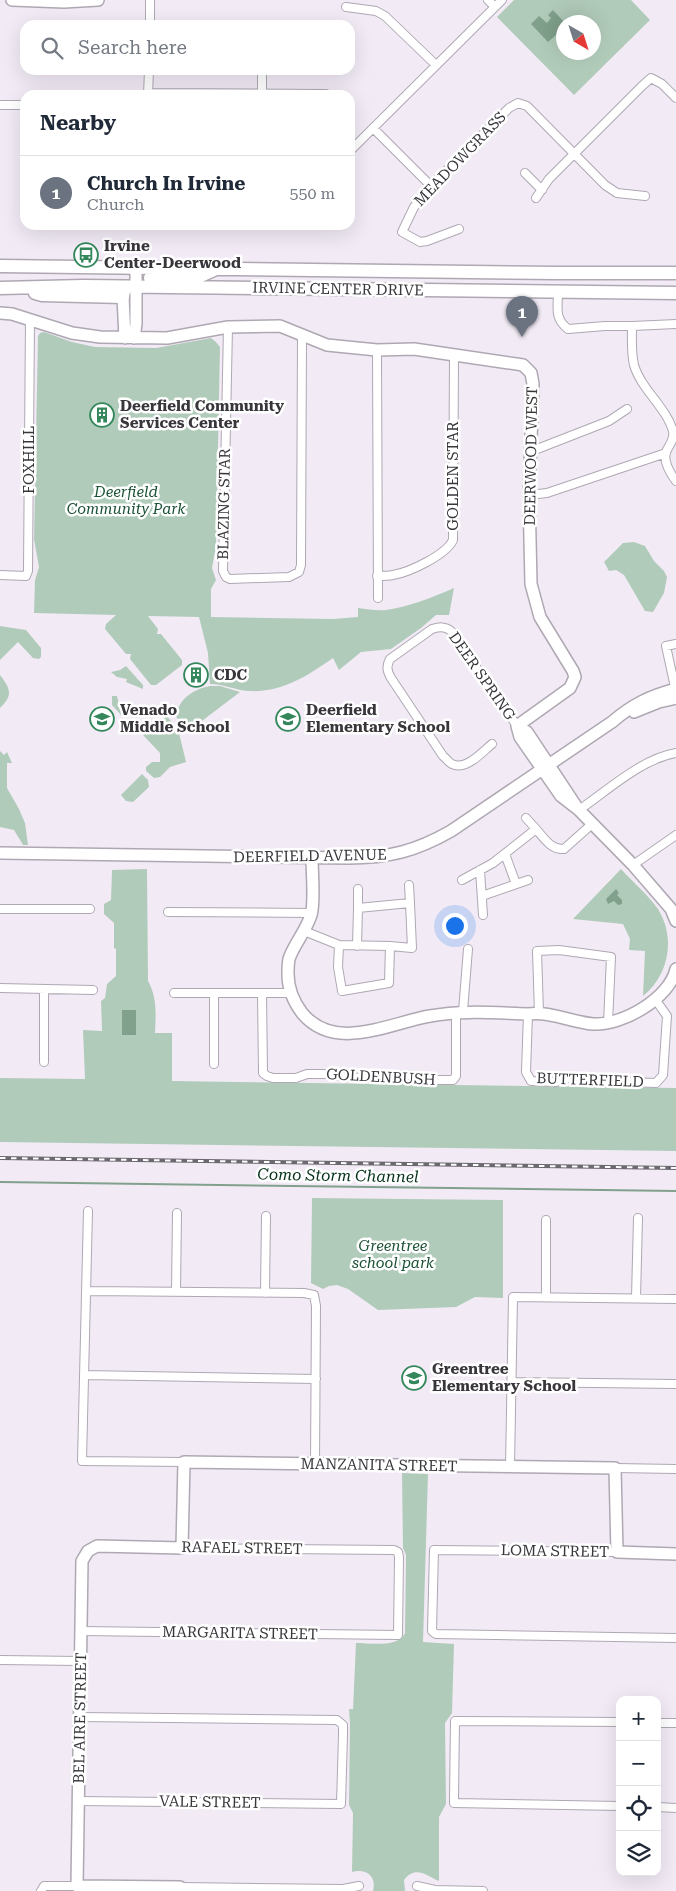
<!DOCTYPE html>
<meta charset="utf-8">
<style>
:root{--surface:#fff;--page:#f2f2f3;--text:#1f2937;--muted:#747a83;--line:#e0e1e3;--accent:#1a73e8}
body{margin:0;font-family:"Roboto Serif",serif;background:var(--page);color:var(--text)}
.controls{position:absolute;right:15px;bottom:15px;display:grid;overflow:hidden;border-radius:10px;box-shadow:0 5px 20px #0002}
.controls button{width:45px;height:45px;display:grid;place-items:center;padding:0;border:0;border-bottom:1px solid var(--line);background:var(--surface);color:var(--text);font:25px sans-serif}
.compass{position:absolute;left:556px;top:15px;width:45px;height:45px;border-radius:50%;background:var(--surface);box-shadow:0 5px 20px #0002;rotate:141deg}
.you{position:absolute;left:454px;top:925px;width:18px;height:18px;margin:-12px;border:4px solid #fff;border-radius:50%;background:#1a73e8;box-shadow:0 0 0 8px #1a73e833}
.badge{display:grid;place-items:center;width:32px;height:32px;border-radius:50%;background:var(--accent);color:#fff;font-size:16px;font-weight:700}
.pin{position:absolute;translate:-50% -41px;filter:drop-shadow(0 1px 2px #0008)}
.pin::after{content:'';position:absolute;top:26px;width:18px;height:15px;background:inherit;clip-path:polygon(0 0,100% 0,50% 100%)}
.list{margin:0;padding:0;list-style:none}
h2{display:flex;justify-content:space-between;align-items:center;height:65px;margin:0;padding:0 20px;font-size:21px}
h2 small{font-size:16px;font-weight:400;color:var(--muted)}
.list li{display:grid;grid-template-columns:32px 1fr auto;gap:15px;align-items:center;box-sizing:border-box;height:75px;padding:0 20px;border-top:1px solid var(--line)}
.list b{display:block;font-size:19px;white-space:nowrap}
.list p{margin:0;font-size:16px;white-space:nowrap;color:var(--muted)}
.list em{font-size:16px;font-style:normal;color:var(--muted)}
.icon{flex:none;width:28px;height:28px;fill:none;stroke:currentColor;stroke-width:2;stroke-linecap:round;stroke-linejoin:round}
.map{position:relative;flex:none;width:676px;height:1891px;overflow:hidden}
.search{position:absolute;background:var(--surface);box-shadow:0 5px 20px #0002;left:20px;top:20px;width:335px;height:55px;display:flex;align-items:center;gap:12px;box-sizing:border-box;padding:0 18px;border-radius:15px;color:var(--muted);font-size:19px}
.panel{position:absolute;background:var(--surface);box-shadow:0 5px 20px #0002;left:20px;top:90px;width:335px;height:140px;border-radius:15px}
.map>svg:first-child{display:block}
.green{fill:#b1cbba;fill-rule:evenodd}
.water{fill:#81a18c}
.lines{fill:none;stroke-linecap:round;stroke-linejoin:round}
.stream{stroke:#81a18c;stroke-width:2}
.street-casing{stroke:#afa8b3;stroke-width:10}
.secondary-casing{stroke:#afa8b3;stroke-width:14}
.primary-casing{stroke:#afa8b3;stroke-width:15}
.street{stroke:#fff;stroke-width:8}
.secondary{stroke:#fff;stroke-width:11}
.primary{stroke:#fff;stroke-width:12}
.rail-casing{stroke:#6c686f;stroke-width:4}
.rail{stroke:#fff;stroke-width:2;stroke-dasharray:5.5;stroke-linecap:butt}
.labels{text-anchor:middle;stroke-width:5;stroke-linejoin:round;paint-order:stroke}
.street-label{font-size:15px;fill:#39363b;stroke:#fff}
.poi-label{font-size:15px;font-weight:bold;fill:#39363b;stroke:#fff;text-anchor:start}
.park-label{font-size:15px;font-style:italic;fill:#1a5134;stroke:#fff}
.water-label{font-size:16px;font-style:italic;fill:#07331d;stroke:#fff}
</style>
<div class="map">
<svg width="676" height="1891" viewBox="0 0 676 1891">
<rect width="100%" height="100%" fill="#f2ebf6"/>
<!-- green -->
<path class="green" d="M514,0H631L650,20L574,95L497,17ZM564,22H594V52H564Z
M44,332L72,342L95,347L156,348L211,338L216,342L220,347L216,546L212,568L216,580L211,589V617L333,619L358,617V608C367,609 377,611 386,610C409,607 433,597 454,588L449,615H436L421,628L391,649L361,652L339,670L333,658C307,676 282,693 248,691C235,690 224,684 210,684L208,653L199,617L148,616L158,629L157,634H161L182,660V665L156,685H151L130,659L131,654H126L105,629L106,624L116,615L34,613L35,580L39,567L34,539L38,336L40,333Z
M634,542L645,546L654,561L664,571L667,577L664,593L653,612L645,611L624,575L616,570L609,571L604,562L623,543Z
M0,626L26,630L41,648V657L39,659L33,658L18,642L0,660Z
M126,666L143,685V689L126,682L127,679L117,677L111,672L120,670Z
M0,675C11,689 13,696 0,708Z
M210,686H220L240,692L186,733L176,716C179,698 194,689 210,686Z
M112,696H117L119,705L124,712L121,715L112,705Z
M167,716L179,733L186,762L170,767L160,777L154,778L146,771V767L152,762H160V753L143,735Z
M0,751L4,755L7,752L12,763H7V788L19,809L25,823L28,845H23L14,830L0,827Z
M142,774L148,780L149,787L133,802L126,801L121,795Z
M147,869L148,981C157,997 156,1014 155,1033H172V1081L676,1088V1151L0,1142V1078L85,1079L83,1030L102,1031L101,1001L105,998L107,984L116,976V949L114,948V923L104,914V904L111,900L112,870Z
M621,869C633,882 648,895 658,909C676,938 669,975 643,996L645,951L629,950L630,939L623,924L573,919Z
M312,1198L503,1200V1298L475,1297L456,1307L378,1310L348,1289L337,1285L329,1286L323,1289L311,1283Z
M402,1473L428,1474L423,1642L454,1644L452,1713L445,1723L446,1804L439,1817V1881C426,1875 415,1865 404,1880L405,1891H373C377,1876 366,1868 352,1872L353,1813L349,1805L350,1724L349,1709H353L356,1643C370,1643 399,1648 405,1633L406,1555L403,1548Z"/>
<!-- water -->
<path class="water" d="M553,10L564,22L563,29L548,42L531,24L539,16L547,23L551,18L548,15Z
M616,889L619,893L617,895L622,900V904L618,905L614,901L608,904L606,899Z
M122,1010H136V1035H122Z"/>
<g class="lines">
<!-- stream -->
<path class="stream" d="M0,1182L676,1191"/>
<!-- street casing -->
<g class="street-casing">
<path id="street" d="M488,0L495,7
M346,7L376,11L385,16L436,65
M150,25V0
M262,70V93
M148,93L326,94
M148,95L149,70
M0,105H25
M373,128L431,186
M350,151L502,0
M525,173L542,190
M536,198L549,179L642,86L651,78L662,84L676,98
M459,229L427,241L420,242L402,232L414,207L431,186L509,108L518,103L527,106L605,185L617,193L645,196
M558,292C558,308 554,318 568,329L605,326H632C632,339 631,352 634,365C641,389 666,407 673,431C675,439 669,445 666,452C663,462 670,473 676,481
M632,326L676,324
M228,327L223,571L226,577L230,579L289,577L299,572L301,565L302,335
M377,350L378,598
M532,451L609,421L627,409
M529,495L547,493L666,453
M0,575L26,576L28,571L30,319
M377,576C383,576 388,576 393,575C410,572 446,555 453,540L454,355
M676,644L666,646L676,692
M492,744C482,752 466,771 452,764C449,763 446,758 443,756L391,678C387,671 386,666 390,659L432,629C439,627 445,626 451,631L517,726
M579,810C607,791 641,759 676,753
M526,818L536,829
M505,854L516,884
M633,865L676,835
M480,870L483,915
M462,880L493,863L536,829C544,838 551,850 564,849L592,824
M409,885L410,903
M358,889V908
M482,896L528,880
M0,909H90
M168,912L312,913
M304,931L339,945L390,946L412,948L410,903L358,908L357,946
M339,945L338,967L342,991L389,983L390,946
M0,988L93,990
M44,990V1062
M174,993H290
M262,993L263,1073L267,1076L273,1078H296L307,1074H330L343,1077L367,1078L377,1075H410L427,1080H453L456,1076V1012
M463,1011L468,949
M539,1013L537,951L559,950L611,957L608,1023
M528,1014L526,1072L531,1081L556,1082L568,1078L621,1079L630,1082L656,1083L663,1075L667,1016L655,999
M214,1064V993
M88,1211L82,1461L184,1462
M87,1291L304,1293L314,1295L316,1306L315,1464
M176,1292L177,1213
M265,1293L266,1216
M546,1297V1220
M636,1298L638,1218
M84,1375L316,1379
M512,1382L676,1384
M510,1467L513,1297L676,1299
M615,1468L676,1469
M617,1552L434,1550L432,1631L436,1634L676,1638
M81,1631L398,1635L399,1557L398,1552L394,1550L182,1548
M0,1660L80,1661
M620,1722L455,1721L454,1799V1803L620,1806
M657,1723H676
M78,1801L341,1804L343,1735V1725L337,1720L80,1717
M657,1807L676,1808
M417,1886L435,1890L483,1891
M180,1887L343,1889L359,1886
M41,1891L44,1886H77"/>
</g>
<!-- secondary casing -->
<g class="secondary-casing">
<path id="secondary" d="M12,0L64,2L98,0
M0,313L12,314L72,333L100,337L167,338L228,327L280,326L327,345L377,350L414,349L523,365L531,373L533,384L529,495L531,584L540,617L573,671L575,677L570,688L517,726
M125,338L123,297L125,290
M134,338L136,324V268
M634,712L659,702L676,698
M517,726L520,737L561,796L579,810L633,865L671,909L676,921
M517,726L527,732L576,806
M0,853L348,858C389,858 416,851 451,831L612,722C633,704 650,696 676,689
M312,858C312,873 315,903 311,915C306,931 293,946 289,959C288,964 288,970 288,974C288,989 293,1001 302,1013C335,1053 389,1023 430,1016C463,1010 495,1013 528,1014C550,1011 571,1022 593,1024C622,1026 670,998 676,969
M180,1891V1887L77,1886L82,1561L88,1551L97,1546L182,1548L184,1462L615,1468L617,1552L676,1554"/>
</g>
<!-- primary casing -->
<g class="primary-casing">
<path id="primary" d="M0,266L557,273H676
M150,278H196L214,270
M0,288L84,286L676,293
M35,293L42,295L123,297"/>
</g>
<!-- street -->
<use href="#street" class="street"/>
<!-- secondary -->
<use href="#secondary" class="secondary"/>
<!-- primary -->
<use href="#primary" class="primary"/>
<!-- rail casing -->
<g class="rail-casing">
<path id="rail" d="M0,1158L676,1168"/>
</g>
<!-- rail -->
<use href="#rail" class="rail"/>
</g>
<!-- icons -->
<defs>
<g id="bus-ring" transform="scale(1.25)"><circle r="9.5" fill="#fff" stroke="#33875a" stroke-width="1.5"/><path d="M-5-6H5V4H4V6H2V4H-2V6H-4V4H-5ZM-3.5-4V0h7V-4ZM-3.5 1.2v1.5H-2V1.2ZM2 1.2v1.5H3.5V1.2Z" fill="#33875a"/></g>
<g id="building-ring" transform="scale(1.25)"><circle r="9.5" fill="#fff" stroke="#33875a" stroke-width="1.5"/><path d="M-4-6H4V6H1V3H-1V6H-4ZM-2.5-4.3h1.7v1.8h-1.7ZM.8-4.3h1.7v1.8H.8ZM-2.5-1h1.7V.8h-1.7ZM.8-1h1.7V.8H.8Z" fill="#33875a"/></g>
<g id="school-ring" transform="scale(1.25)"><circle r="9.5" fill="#fff" stroke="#33875a" stroke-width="1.5"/><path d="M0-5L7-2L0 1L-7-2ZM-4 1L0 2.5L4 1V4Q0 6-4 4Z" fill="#33875a"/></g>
</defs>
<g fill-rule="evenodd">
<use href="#bus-ring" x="86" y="255"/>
<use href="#building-ring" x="102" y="415"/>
<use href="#building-ring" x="196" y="675"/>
<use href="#school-ring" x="102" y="719"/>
<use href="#school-ring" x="288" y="719"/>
<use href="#school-ring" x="414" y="1378"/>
</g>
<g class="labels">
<!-- street labels -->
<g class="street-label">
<text transform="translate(460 159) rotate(-46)" y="5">MEADOWGRASS</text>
<text transform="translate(338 289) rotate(1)" y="5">IRVINE CENTER DRIVE</text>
<text transform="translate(531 456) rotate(-89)" y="5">DEERWOOD WEST</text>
<text transform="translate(29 460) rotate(-90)" y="5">FOXHILL</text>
<text transform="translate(453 476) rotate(-90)" y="5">GOLDEN STAR</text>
<text transform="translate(224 504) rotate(-89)" y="5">BLAZING STAR</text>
<text transform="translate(482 676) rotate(55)" y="5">DEER SPRING</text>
<text transform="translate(310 856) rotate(-1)" y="5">DEERFIELD AVENUE</text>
<text transform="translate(381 1077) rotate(3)" y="5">GOLDENBUSH</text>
<text transform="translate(590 1080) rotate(2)" y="5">BUTTERFIELD</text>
<text transform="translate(379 1465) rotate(1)" y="5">MANZANITA STREET</text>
<text transform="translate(242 1548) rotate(1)" y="5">RAFAEL STREET</text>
<text transform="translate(555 1551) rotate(1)" y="5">LOMA STREET</text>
<text transform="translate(240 1633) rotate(1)" y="5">MARGARITA STREET</text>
<text transform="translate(80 1718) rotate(-89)" y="5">BEL AIRE STREET</text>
<text transform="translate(210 1802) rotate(1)" y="5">VALE STREET</text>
</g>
<!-- poi labels -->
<g class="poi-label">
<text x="104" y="251">Irvine<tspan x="104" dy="17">Center-Deerwood</tspan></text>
<text x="120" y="411">Deerfield Community<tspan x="120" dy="17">Services Center</tspan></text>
<text x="214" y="680">CDC</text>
<text x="120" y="715">Venado<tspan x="120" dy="17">Middle School</tspan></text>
<text x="306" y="715">Deerfield<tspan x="306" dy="17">Elementary School</tspan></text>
<text x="432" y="1374">Greentree<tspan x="432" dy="17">Elementary School</tspan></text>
</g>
<!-- park labels -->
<g class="park-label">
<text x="126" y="497">Deerfield<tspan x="126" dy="17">Community Park</tspan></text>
<text x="393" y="1251">Greentree<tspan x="393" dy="17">school park</tspan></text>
</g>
<!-- water labels -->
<g class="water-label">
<text transform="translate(338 1175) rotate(1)" y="6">Como Storm Channel</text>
</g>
</g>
</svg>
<div class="controls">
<button>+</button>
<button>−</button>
<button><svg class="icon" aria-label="locate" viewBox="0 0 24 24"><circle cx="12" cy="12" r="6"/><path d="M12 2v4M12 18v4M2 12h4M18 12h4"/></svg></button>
<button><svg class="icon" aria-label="layers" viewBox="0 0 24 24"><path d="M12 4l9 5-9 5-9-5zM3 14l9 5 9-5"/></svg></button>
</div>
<svg class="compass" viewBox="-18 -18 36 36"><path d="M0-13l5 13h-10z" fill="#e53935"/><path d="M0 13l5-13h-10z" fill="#747a83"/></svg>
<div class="you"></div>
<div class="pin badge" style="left:522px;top:337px;background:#6b7280">1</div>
<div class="search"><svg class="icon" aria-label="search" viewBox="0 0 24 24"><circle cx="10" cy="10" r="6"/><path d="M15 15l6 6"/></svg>Search here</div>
<section class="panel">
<h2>Nearby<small></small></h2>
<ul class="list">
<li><span class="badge" style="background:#6b7280">1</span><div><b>Church In Irvine</b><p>Church</p></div><em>550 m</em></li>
</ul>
</section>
</div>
